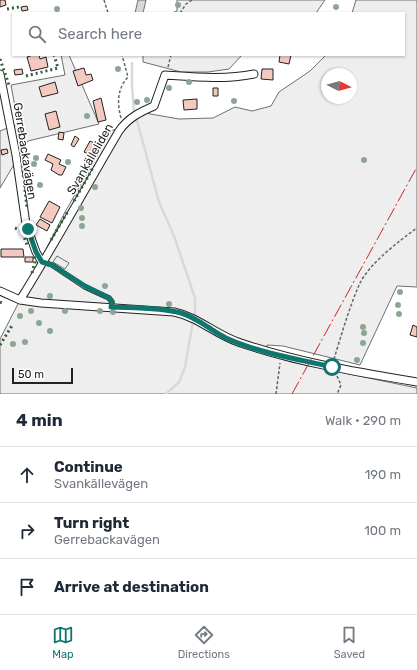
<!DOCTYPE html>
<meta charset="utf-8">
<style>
:root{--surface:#fff;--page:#f2f2f3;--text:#1f2937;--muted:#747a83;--line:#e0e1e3;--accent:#0f766e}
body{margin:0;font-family:Rubik,sans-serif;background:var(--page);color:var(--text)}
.compass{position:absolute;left:321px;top:68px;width:36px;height:36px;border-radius:50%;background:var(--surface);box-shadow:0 1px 3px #0004;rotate:96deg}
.scale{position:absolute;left:12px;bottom:10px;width:61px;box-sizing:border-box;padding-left:4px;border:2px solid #222;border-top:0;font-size:11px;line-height:14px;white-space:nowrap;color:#222;-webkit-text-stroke:3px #fff;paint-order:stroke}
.stop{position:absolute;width:12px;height:12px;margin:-9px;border:3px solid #0f766e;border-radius:50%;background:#fff}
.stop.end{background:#0f766e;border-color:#fff;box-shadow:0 1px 4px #0008}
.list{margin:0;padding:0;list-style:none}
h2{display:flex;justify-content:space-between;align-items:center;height:52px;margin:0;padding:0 16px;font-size:17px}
h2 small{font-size:13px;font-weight:400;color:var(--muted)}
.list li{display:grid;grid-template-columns:26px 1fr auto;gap:12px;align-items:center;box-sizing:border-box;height:56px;padding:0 16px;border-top:1px solid var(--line)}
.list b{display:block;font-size:15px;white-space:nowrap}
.list p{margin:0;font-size:13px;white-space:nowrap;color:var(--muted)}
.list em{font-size:13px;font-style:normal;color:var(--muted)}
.icon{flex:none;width:22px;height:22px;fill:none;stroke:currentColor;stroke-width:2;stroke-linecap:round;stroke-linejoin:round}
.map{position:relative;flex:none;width:417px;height:394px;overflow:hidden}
.search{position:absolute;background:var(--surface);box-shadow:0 1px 3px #0004;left:12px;right:12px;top:12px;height:44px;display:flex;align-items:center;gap:10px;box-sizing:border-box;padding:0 14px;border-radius:0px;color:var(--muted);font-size:15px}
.sheet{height:220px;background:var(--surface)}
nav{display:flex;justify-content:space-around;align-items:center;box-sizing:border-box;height:56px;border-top:1px solid var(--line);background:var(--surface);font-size:11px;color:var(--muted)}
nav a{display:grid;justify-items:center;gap:2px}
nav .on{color:var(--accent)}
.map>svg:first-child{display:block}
.green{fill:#eee;stroke:#6f6f6f;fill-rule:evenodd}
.parking{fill:#ededed;stroke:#6f6f6f}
.water{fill:#d9d9d9;stroke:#6f6f6f}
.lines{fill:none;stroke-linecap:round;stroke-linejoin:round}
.stream{stroke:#d9d9d9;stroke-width:2.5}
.building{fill:#f3c9c0;stroke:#222}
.service-casing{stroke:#222;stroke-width:5.5}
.minor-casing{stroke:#222;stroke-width:9}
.path{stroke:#646464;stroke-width:1.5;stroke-dasharray:3 2;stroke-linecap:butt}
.service{stroke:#fff;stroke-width:3.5}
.minor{stroke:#fff;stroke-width:7}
.hedge{stroke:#2f5e38;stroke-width:3;stroke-dasharray:2 3;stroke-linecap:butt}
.power{stroke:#c62828;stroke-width:1;stroke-dasharray:14 3 2 3;stroke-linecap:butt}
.tree{fill:#8da692}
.route{stroke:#0f766e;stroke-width:5}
.labels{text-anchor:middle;stroke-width:3;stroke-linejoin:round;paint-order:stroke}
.street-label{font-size:12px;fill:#222;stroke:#fff}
</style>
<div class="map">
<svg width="417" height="394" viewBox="0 0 417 394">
<rect width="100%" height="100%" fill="#fff"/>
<!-- green -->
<path class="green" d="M177,0H325L316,13H172L177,11Z
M356,0H417V287L397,286L360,365L283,346L267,345V354L291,362L417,388V394H0V339L65,212L112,130L124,129L145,113L179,119L213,118L235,107L252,111L271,106L279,92L310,71L326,55H404V13H352ZM327,74H351V98H327Z
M61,55H69L99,124L28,141L0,188V131L18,124L11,85L65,75Z
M143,55H242L229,69L208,72H181L143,62Z"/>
<!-- parking -->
<path class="parking" d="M57,256L69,263L65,269L53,262Z"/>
<!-- water -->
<path class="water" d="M138,0H146L143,13H135Z"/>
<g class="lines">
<!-- stream -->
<path class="stream" d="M132,63V85L134,112
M136,117L159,202L174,236L195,298V314
M166,394L179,382L185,367L193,321"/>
</g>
<!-- building -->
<path class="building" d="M0,0H5L6,5L0,7Z
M27,6L28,10L22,11L21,7Z
M33,55H39L40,59L46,57L48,67L31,71L27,57Z
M280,55H291L289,64L279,62Z
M84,68L86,75L91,74L93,80L78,86L73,71Z
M22,69L23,74L15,75L14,70Z
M262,69H273V80L261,79Z
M55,82L58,93L42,97L39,87Z
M213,88H218V96H213Z
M101,98L106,120L98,122L93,101Z
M197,99V109L184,110L183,100Z
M56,111L60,127L49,130L45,114Z
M59,132L64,133L63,140L58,139Z
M75,136L79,139L74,147L71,145Z
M90,141L100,146L95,157L84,152Z
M7,149L8,153L2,155L1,150Z
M48,154L61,160L59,164L66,167L62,175H59L51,170L53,164L45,160Z
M49,201L60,207L52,223L40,217Z
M40,219L50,225L47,231L36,225Z
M1,249H23L24,257H1Z
M25,257H33V262H25Z
M413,325L417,327V337L410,335Z"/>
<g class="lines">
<!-- service casing -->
<g class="service-casing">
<path id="service" d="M43,262L52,265L85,287L109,298L112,302L111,307"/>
</g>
<!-- minor casing -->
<g class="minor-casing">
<path id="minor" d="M0,74L16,155L26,224L36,252L42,262
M0,291L20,300L41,303L174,312C198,317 215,334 238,342C296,362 357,372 417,382
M20,300C55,244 86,187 119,131C128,118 140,112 154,106L165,75C194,77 225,80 254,74"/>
</g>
<!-- path -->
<path class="path" d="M104,0L108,13
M180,13L186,4L192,0
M168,67L171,55
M121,118C117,103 117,89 128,77L122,55
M334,359C341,336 350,305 360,283C370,263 399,241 417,228
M337,376L341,385L337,394
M276,394L280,363"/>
<!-- service -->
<use href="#service" class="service"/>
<!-- minor -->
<use href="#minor" class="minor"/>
<!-- hedge -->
<path class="hedge" d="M7,9L19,7
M0,59L9,85
M26,76L58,68L54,55
M20,145L27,208
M74,201L94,166
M15,228L22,231L27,245
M51,240L68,211
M32,273L35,262L34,255
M0,302L2,303
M0,345L13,324"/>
<!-- power -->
<path class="power" d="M292,394L417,167"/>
</g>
<!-- trees -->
<g class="tree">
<circle cx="178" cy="5" r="3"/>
<circle cx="336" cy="7" r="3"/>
<circle cx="57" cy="9" r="3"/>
<circle cx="118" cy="69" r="3"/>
<circle cx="189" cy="82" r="3"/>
<circle cx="169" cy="88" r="3"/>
<circle cx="147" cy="100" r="3"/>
<circle cx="234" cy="101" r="3"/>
<circle cx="137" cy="102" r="3"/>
<circle cx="87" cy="116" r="3"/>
<circle cx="36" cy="158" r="3"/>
<circle cx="364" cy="160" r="3"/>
<circle cx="68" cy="162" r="3"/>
<circle cx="34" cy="164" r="3"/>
<circle cx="40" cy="185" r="3"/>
<circle cx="95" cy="187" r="3"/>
<circle cx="81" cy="208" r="3"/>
<circle cx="82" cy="218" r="3"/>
<circle cx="82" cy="226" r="3"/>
<circle cx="105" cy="286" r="3"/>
<circle cx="400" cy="292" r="3"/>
<circle cx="50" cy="296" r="3"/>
<circle cx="169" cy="304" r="3"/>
<circle cx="398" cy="305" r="3"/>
<circle cx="31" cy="311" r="3"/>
<circle cx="65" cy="311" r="3"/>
<circle cx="100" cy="311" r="3"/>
<circle cx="113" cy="312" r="3"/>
<circle cx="399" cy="314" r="3"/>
<circle cx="20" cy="316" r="3"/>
<circle cx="39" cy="323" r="3"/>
<circle cx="363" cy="327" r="3"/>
<circle cx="50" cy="331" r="3"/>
<circle cx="364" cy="333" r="3"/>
<circle cx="25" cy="342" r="3"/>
<circle cx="363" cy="343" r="3"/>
<circle cx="13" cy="344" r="3"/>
<circle cx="357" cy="360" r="3"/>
</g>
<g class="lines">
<!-- route -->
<path class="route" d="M28,229L36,252L42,262L52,265L85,286L109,298L112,302L111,307C133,308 159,307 181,313C198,318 210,330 226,338C259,353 297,359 332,367"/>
</g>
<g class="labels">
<!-- street labels -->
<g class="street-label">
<text transform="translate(25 151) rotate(81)" y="4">Gerrebackavägen</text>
<text transform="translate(90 159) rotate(-60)" y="4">Svankälleliden</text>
</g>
</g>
</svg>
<svg class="compass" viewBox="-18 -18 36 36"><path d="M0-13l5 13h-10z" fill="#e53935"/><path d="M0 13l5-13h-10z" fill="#747a83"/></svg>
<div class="scale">50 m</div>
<div class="stop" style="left:332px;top:367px"></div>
<div class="stop end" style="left:28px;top:229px"></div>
<div class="search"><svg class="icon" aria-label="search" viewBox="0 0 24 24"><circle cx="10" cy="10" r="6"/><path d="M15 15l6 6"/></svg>Search here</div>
</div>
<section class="sheet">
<h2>4 min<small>Walk · 290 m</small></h2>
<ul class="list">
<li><svg class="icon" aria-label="ahead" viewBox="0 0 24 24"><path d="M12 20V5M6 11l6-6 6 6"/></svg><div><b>Continue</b><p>Svankällevägen</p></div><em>190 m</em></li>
<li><svg class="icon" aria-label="right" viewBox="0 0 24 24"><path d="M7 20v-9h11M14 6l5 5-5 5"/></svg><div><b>Turn right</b><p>Gerrebackavägen</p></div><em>100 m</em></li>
<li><svg class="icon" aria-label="arrive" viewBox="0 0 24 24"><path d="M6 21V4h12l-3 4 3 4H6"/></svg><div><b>Arrive at destination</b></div></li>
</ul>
</section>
<nav>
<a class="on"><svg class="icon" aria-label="map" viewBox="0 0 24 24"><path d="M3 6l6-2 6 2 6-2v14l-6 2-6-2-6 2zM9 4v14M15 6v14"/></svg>Map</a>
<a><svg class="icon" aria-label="directions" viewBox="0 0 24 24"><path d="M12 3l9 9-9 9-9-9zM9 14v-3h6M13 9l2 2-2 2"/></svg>Directions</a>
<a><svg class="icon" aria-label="saved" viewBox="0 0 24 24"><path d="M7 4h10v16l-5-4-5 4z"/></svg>Saved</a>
</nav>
